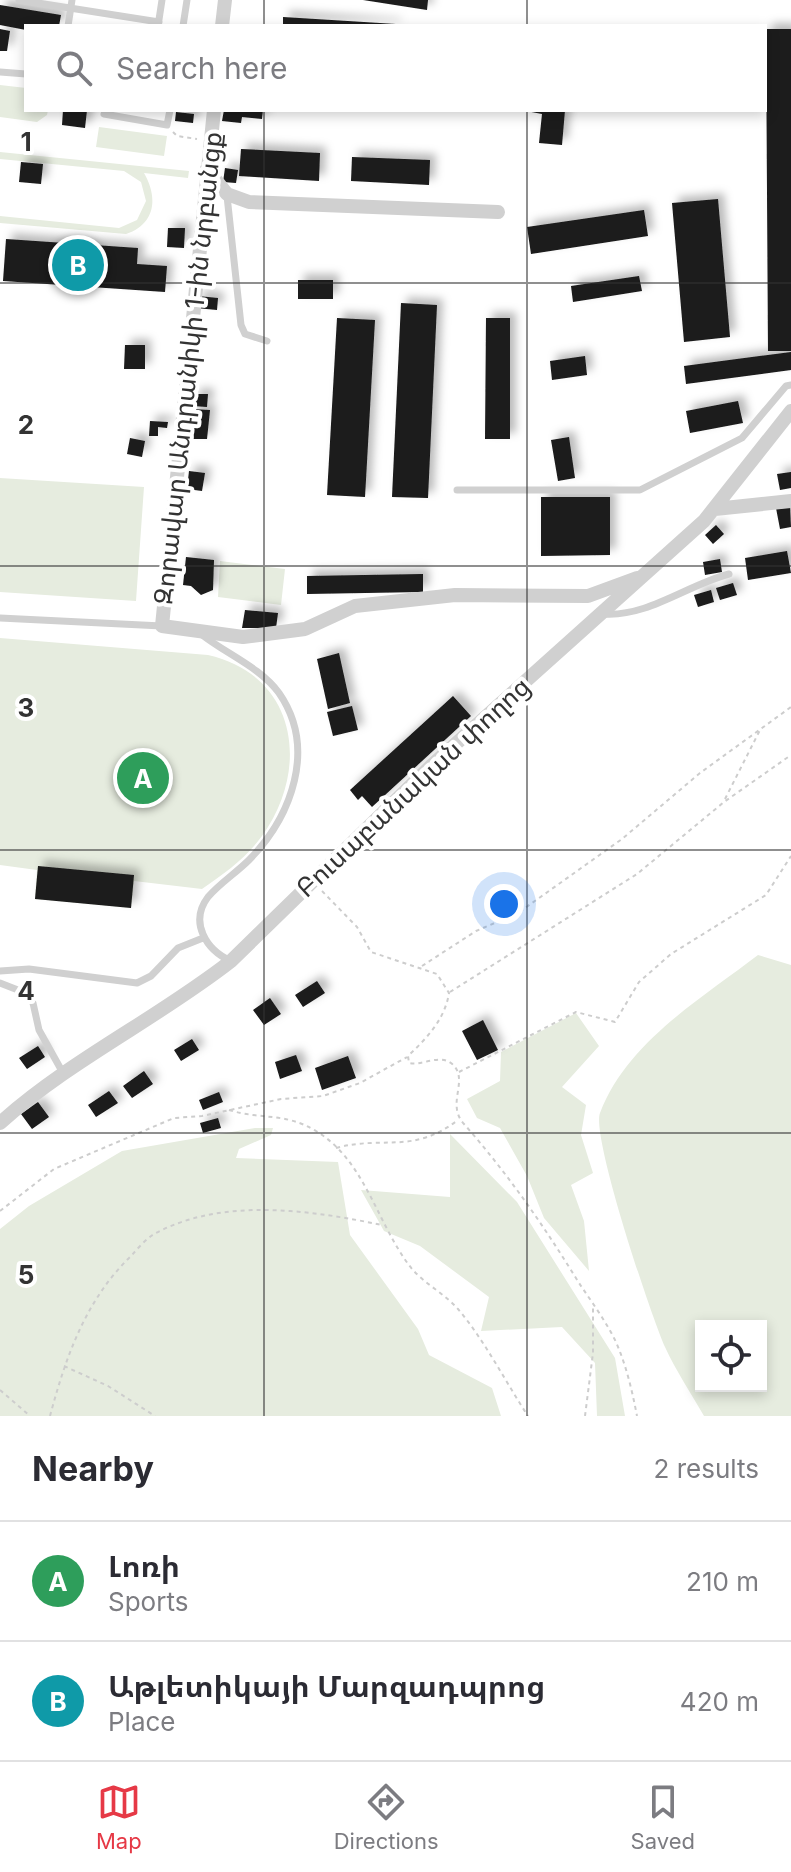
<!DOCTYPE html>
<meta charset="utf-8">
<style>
:root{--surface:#fff;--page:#f2f2f3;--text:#2b2b33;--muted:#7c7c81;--line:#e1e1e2;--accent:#e63946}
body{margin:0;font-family:Inter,"Noto Sans Armenian",sans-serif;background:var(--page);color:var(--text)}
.controls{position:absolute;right:24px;bottom:24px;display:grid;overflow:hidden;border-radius:0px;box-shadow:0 4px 12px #0003}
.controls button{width:72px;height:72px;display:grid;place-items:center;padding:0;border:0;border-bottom:2px solid var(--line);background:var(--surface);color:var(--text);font:40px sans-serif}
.you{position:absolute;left:504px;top:904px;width:28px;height:28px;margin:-20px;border:6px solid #fff;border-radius:50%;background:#1a73e8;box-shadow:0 0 0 12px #1a73e833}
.badge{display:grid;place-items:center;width:52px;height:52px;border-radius:50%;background:var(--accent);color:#fff;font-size:26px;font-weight:700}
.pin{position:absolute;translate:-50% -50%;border:4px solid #fff;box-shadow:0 2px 8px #0006}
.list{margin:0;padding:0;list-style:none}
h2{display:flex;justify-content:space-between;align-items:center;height:104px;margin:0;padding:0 32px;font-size:34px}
h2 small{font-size:26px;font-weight:400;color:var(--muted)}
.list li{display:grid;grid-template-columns:52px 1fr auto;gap:24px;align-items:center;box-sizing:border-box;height:120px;padding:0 32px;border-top:2px solid var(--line)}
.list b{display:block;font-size:30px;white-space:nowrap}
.list p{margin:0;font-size:26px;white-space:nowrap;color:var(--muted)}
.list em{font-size:26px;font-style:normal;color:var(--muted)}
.icon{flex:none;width:44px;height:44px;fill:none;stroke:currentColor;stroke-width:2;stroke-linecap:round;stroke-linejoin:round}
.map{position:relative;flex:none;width:791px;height:1416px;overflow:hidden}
.search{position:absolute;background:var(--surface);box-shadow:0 4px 12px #0003;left:24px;right:24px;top:24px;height:88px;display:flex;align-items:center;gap:20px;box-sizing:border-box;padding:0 28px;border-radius:0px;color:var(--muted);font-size:30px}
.sheet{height:344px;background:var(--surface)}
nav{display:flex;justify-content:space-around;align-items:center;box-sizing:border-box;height:112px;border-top:2px solid var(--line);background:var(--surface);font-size:22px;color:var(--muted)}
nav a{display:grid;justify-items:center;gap:4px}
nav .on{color:var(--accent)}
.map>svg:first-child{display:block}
.green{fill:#e6ecdf;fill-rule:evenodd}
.building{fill:#1a1a1a;filter:url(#shadow)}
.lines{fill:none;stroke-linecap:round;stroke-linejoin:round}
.path{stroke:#cdcdcd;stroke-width:2;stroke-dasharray:4 4;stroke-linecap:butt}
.service{stroke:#d0d0d0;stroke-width:7}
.minor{stroke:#d0d0d0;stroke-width:14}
.grid{fill:none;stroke:#333;stroke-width:2;stroke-opacity:0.55}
.labels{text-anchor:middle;stroke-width:8;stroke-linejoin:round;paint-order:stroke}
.street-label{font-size:26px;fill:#333;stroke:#fff}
.grid-label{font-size:26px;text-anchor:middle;font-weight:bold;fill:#333;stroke:#fff;stroke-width:8;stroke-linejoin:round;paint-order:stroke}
</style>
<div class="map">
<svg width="791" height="1416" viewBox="0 0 791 1416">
<defs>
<filter id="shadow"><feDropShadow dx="6" dy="-6" stdDeviation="4" flood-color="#0004"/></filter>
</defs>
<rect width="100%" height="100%" fill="#fff"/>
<!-- green -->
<path class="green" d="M0,85L26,88V110H48L47,115L37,122L0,117Z
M99,127L167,136L164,156L96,147Z
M0,152L189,171L188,178L144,173C158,197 156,224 126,234L0,223V216L119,228L137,220L146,201L141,182L124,171L0,159Z
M0,478L144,487L136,601L0,592Z
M220,561L285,569L281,605L218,597Z
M0,638L208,655C297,675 311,768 262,836C246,858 225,873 202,889L134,881L131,908L35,899L37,870L0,865Z
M758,955L791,965V1416H704C691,1393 676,1371 665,1347C651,1316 591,1136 600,1113C627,1042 701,999 758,955ZM701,1326H761V1386H701Z
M576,1013L599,1046L562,1087L586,1105L581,1135L593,1173L571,1185L584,1221L589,1271L544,1218L527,1176L500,1128L477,1118L467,1099L500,1081L501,1052Z
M255,1128H273L271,1135L239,1149L236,1158L338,1162L350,1235L418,1329L429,1355L492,1388L501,1416H0V1229L29,1206L122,1151Z
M450,1134L517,1202L615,1358L625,1416H597L595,1363L562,1327L481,1331L489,1297L420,1246L384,1231L361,1190L450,1197Z"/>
<!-- building -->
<path class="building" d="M363,0H428L427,10Z
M0,5L61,15L59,26H26V30L0,25Z
M283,17L396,24L395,26H283Z
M0,29L10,31L7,51H0Z
M766,29H791V351H768Z
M63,110H87L85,128L62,125Z
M224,110H263L262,119L242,117L241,123L222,121Z
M521,110H565L562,145L539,143L542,114Z
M176,112L194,114L193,123L175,121Z
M241,149L320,153L319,181L239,176Z
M352,157L430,160L429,185L351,181Z
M21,162L43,164L41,184L19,182Z
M225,168L238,170L236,183L223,182Z
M718,199L730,337L684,342L672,203Z
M644,210L648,236L531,254L527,227Z
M168,228H185L184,248L167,247Z
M6,239L138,248L137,264L167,266L165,292L3,281Z
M639,276L642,291L573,302L571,286Z
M298,280H333V299H298Z
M198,296L218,298L217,310L196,308Z
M401,303L437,305L428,498L392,497Z
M337,318L375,320L365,497L327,495Z
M486,318H510V439H485Z
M125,345H145V369H124Z
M791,352V370L686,384L684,366Z
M585,356L587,375L552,380L550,361Z
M194,394H208L207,407L193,406Z
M738,401L743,423L690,433L686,411Z
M191,409L210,410L207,439H193Z
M150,421L168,422L167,428L158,427V436H149Z
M569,437L575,478L558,481L551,440Z
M130,438L145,441L142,457L127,454Z
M189,471L205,473L202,491L187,489Z
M791,472V488L780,490L777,474Z
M541,497H610V555L541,556Z
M790,506L791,527L780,529L776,508Z
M716,525L724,534L713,544L705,535Z
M787,551L791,573L748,580L745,558Z
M186,557L214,560L213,590L201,595L191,586L183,585Z
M720,559L722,572L705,575L703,562Z
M423,574V592L307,594V576Z
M733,583L737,595L720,600L716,588Z
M711,590L714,602L698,607L694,595Z
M245,610L278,613L276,628H242Z
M339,653L350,703L328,709L317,659Z
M453,696L471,716L372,807L362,796L358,800L350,790Z
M352,706L358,730L333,736L327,712Z
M38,866L134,875L131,908L35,899Z
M317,981L325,993L303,1007L295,995Z
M270,998L281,1014L264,1025L253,1010Z
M483,1020L498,1050L477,1060L462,1031Z
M192,1039L199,1050L181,1061L174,1050Z
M38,1046L45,1057L27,1069L19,1058Z
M296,1055L302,1071L280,1079L275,1062Z
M348,1056L356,1078L322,1090L315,1068Z
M144,1071L153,1084L132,1098L123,1086Z
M109,1091L118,1103L96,1117L88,1105Z
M219,1092L223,1102L203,1110L199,1100Z
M38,1102L49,1117L32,1129L21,1114Z
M218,1118L221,1128L203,1133L200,1123Z"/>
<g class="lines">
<!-- path -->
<path class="path" d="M173,132L177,136L197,139
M725,799L760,730
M322,891L357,927L371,952L437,974L449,993C445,1019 427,1038 408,1056L409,1063C422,1066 439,1054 451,1063C471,1079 445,1103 464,1124C508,1174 544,1226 579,1283C591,1301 605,1320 615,1340C626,1364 632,1390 637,1416
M422,966L476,931L518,913L622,839L700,773L791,707
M450,992L637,874L724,802L791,755
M459,1072L576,1012L615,1022L639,982L671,954L766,895L791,856
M229,1110C261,1120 285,1112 316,1131C366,1161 377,1225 412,1269C425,1284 445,1294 458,1309C485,1341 505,1381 528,1416
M336,1148C384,1135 412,1155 458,1120
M0,1211L54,1169L174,1118L202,1116L281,1099L323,1096L360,1083L407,1057
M64,1366L108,1386L155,1416
M0,1390L30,1416
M50,1416C66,1356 86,1299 132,1255C138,1248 146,1239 154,1234C222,1197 310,1210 382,1225
M585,1416L593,1353V1306"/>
<!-- service -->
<path class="service" d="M19,0L159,22
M68,26L72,0
M158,26L162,0
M183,26L187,0
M0,72L26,74
M104,114L167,125L170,110
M227,196L241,325L245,334L267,341
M457,490H640L742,438L786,386L791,385
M604,614C648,617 687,585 729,574
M0,618L162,626
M201,634C226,654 260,667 279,693C317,748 292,816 249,860C236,873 220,883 208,897C189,922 206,950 231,961
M0,971L29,969L137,983L151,976L178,948L203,938
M0,983L23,992L33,1003L39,1030L63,1073"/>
<!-- minor -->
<path class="minor" d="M222,26L225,0
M214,110L162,626L243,637L305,629L355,606L455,595L588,596L637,578
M207,169L227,194L249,202L498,212
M715,509L791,501
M0,1123C70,1060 157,1019 231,961L431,766L704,521L791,411"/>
</g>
<!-- grid -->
<path class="grid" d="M264,0V26M527,0V26M264,110V1416M527,110V1416M0,283H791M0,566H791M0,850H791M0,1133H791"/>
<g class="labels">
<!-- street labels -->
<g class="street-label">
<text transform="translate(188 368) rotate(-84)" y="9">Զորավար Անդրանիկի 1-ին նրբանցք</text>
<text transform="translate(413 787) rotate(-43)" y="9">Բուսաբանական փողոց</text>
</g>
</g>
<g class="grid-label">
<text x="26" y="151">1</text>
<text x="26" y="434">2</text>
<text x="26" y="717">3</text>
<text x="26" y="1000">4</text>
<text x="26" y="1284">5</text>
</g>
</svg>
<div class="controls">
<button><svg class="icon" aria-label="locate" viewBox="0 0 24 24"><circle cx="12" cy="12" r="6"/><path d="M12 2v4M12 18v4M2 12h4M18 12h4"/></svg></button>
</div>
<div class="you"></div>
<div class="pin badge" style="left:143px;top:778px;background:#2e9e5b">A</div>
<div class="pin badge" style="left:78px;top:265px;background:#0f9aa8">B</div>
<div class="search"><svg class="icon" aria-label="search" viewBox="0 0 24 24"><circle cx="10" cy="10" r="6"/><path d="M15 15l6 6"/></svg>Search here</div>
</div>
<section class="sheet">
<h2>Nearby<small>2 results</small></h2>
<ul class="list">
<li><span class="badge" style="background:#2e9e5b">A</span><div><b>Լոռի</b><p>Sports</p></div><em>210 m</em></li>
<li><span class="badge" style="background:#0f9aa8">B</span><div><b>Աթլետիկայի Մարզադպրոց</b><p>Place</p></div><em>420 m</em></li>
</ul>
</section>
<nav>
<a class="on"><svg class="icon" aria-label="map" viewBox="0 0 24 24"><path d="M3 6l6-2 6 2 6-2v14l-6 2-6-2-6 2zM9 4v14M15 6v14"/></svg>Map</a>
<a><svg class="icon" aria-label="directions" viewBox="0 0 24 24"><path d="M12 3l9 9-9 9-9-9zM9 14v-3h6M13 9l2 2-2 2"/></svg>Directions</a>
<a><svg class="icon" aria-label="saved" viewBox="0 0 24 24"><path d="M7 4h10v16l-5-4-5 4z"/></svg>Saved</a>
</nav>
